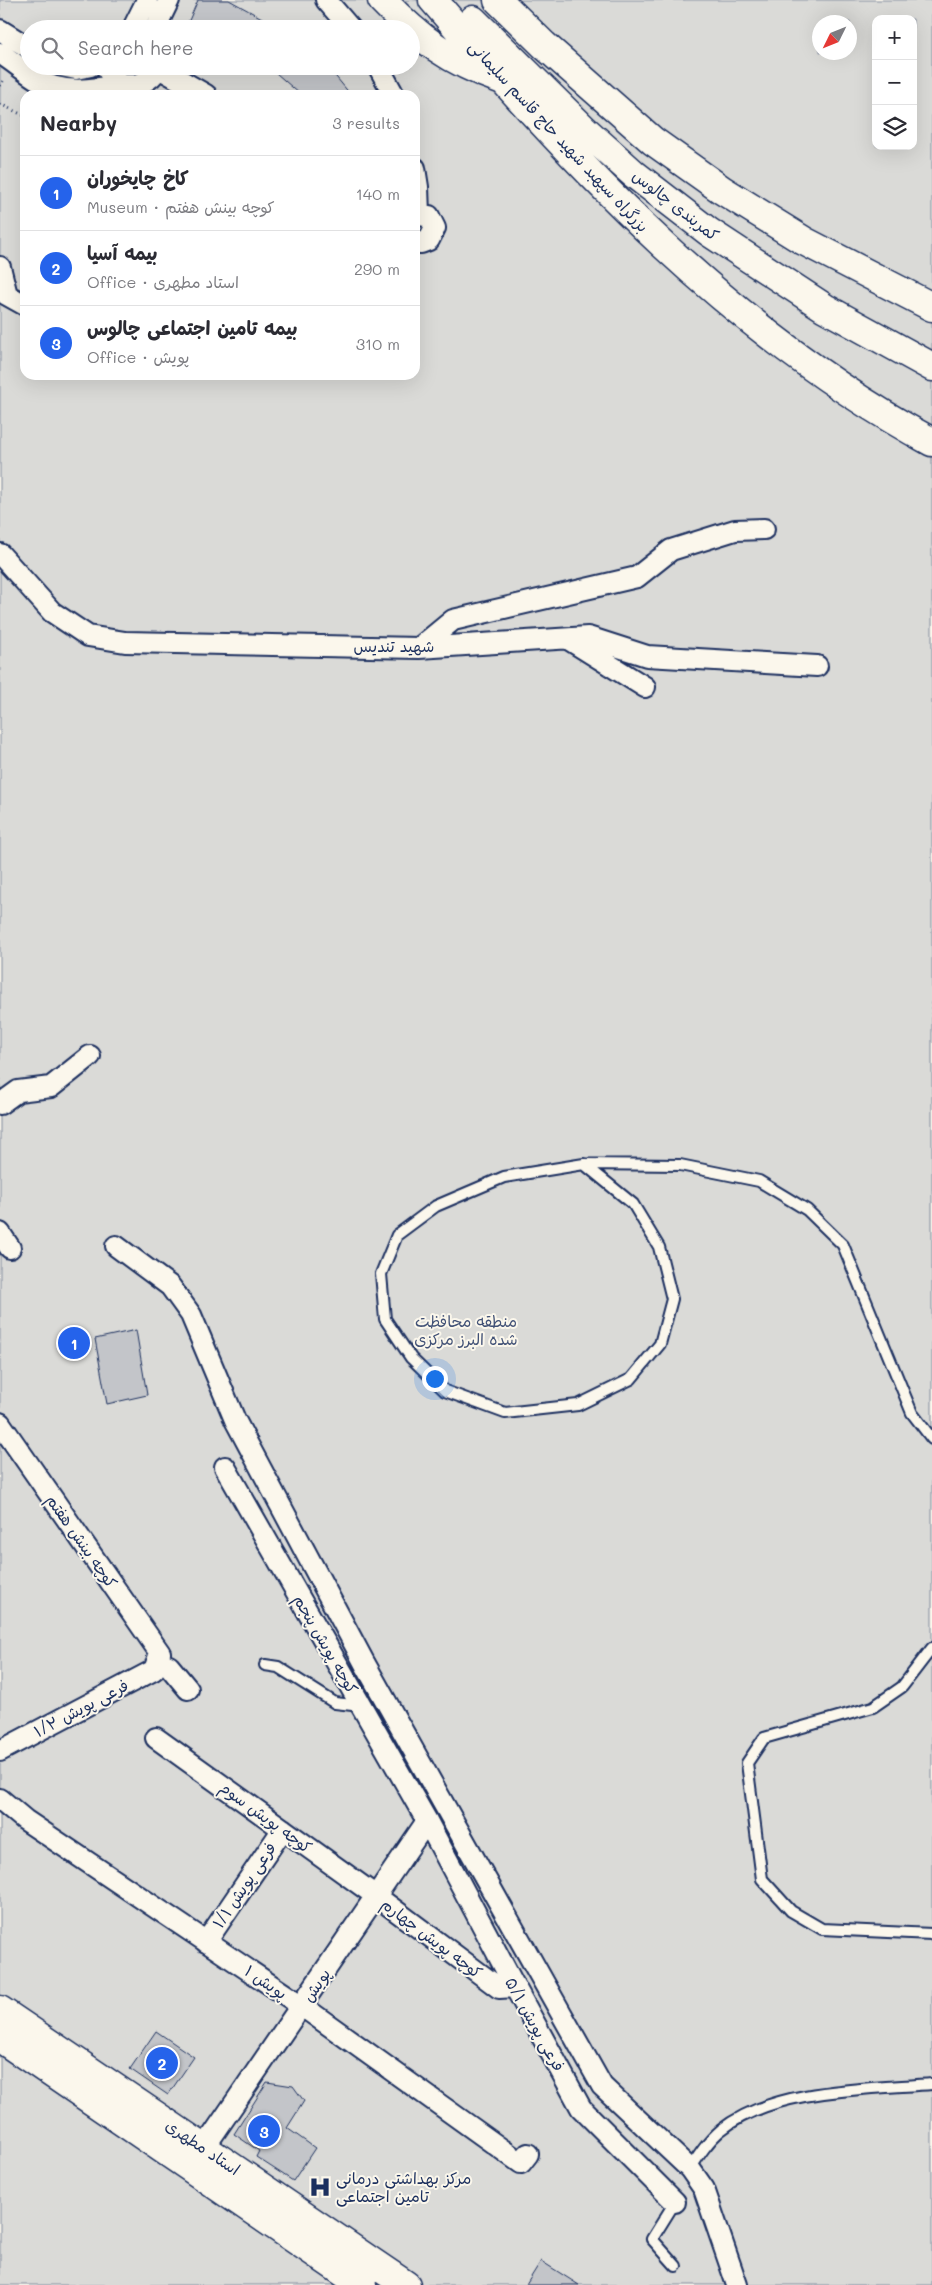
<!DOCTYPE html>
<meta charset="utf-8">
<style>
:root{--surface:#fff;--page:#f2f2f3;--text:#2b2b33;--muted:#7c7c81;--line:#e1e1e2;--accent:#2563eb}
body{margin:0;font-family:Mali,"Playpen Sans Arabic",sans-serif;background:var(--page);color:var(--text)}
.controls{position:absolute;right:15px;top:15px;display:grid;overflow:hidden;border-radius:10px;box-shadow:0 5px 20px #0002}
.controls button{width:45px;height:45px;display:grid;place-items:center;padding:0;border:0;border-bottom:1px solid var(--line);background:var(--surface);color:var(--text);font:25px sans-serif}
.compass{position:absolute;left:812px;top:15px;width:45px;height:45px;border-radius:50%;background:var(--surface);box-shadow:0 5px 20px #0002;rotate:227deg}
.you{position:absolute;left:434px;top:1378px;width:18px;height:18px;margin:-12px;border:4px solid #fff;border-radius:50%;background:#1a73e8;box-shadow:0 0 0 8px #1a73e833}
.badge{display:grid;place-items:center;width:32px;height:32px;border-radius:50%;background:var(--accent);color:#fff;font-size:16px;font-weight:700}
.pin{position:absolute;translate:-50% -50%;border:2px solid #fff;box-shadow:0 1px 5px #0006}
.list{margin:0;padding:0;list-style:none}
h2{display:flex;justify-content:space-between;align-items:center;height:65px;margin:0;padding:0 20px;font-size:21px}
h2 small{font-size:16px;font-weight:400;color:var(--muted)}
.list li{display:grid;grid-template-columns:32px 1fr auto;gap:15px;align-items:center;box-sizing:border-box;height:75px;padding:0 20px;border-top:1px solid var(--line)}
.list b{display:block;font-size:19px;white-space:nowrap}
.list p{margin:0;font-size:16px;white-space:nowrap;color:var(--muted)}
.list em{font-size:16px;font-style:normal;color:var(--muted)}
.icon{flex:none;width:28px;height:28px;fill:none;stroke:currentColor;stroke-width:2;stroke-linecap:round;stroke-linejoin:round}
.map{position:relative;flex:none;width:932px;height:2285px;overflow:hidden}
.search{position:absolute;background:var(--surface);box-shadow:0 5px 20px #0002;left:20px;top:20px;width:400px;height:55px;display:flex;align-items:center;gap:12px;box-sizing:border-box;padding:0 18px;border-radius:28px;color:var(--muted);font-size:19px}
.panel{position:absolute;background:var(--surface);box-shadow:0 5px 20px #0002;left:20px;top:90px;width:400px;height:290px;border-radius:15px}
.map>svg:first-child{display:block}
.green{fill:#dadad7;stroke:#7a849a;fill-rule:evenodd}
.building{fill:#c3c5c9;stroke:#1b2f5e}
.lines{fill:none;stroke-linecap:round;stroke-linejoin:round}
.lane-casing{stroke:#1b2f5e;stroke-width:14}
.street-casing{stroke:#1b2f5e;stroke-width:24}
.primary-casing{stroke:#1b2f5e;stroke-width:31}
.highway-casing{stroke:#1b2f5e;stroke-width:31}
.path{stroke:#1b2f5e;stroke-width:3;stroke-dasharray:1 4;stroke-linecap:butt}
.lane{stroke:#fbf7ec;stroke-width:10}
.street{stroke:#fbf7ec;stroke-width:20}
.primary{stroke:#fbf7ec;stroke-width:28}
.highway{stroke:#fbf7ec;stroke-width:28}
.labels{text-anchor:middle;stroke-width:4;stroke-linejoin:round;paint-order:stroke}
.street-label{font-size:16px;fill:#1b2f5e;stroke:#fbf7ec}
.park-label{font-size:16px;fill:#415176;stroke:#fbf7ec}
.poi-label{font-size:16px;fill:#1b2f5e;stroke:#fbf7ec;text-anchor:start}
</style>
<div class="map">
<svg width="932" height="2285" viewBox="0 0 932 2285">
<rect width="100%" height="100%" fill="#fbf7ec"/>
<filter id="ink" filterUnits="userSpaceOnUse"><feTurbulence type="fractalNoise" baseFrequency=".02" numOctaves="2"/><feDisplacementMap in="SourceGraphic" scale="10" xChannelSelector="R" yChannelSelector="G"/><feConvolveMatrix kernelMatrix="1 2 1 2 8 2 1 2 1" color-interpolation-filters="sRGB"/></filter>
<g filter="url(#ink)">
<!-- green -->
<path class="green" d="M0,0H932V2285H0ZM876,19H913V146H876ZM820,22H850V52H820ZM29,29H411V66H29ZM25,95H415V375H25Z"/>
<!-- building -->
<path class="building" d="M198,0H229L282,29H195L187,25Z
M268,66H327L351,95H301Z
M136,1330L147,1395L107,1404L95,1339Z
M156,2031L194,2057L168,2095L130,2069Z
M267,2082L293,2086L304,2101L287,2128L315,2148L293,2181L256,2157L259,2151L234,2134Z
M541,2261L579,2285H526Z"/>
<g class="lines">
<!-- lane casing -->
<g class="lane-casing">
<path id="lane" d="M584,1164L633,1204L659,1247L672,1299L660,1344L631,1379L578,1405L505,1413L445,1391L411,1358L385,1319L381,1274L397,1235L436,1206L504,1177L584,1164L680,1165L759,1181L807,1210L843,1245L912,1413L932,1439
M932,1648L902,1687L873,1707L764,1738L747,1763L762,1879L791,1911L822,1929L932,1934
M265,1665L278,1667L335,1703L361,1706
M690,2169C699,2155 708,2141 721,2130C773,2088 868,2089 932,2084
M675,2202L652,2239L676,2266"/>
</g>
<!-- street casing -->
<g class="street-casing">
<path id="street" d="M326,0L351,29
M133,28L147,0
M155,29L169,0
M0,30L29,48
M0,53C12,61 23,70 35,78C61,95 93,90 122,84
M61,66L76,69L91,66
M106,66C115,92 149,90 159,66
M378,66L394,95
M159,68L206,95
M415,168L418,187L419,214
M415,215L429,216L435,228L429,240L421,243L415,241
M0,267L7,295L25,305
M0,554L52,612L88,636L125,642L419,648L588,637L647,656L817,666
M568,639L645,687
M419,648L453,620L637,577L671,550L735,530L764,529
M0,1104L18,1091L51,1087L90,1056
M0,1233L10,1248
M116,1246L170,1286L191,1315L235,1420L365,1664L602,2086L690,2169L704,2189L737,2285
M0,1423L160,1653L154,1670L0,1751
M225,1467L427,1821L515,1987L581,2108L675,2202
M157,1661L169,1666L188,1689
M156,1738L376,1896L499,1988L515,1987
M0,1799L25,1820L302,2006L521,2163L528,2154
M206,1942L283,1829
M204,2148L427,1821"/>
</g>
<!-- primary casing -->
<g class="primary-casing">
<path id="primary" d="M0,2010L406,2285
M0,2038L362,2285"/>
</g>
<!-- highway casing -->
<g class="highway-casing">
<path id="highway" d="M382,0C418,38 451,62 500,79
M433,0C578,169 734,335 932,442
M498,0L544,45L653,141L722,190L804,241L932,307
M473,20L585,130L634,174L709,232L825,308L932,367"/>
</g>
<!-- path -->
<path class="path" d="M0,86L5,78
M0,104L25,116"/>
<!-- lane -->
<use href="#lane" class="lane"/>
<!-- street -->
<use href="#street" class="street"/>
<!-- primary -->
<use href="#primary" class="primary"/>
<!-- highway -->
<use href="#highway" class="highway"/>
</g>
</g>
<!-- icons -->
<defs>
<g id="hospital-bare" transform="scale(1.725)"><path d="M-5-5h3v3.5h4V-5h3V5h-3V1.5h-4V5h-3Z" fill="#1b2f5e" stroke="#fbf7ec" stroke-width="2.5" paint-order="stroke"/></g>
</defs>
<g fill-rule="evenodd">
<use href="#hospital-bare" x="320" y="2187"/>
</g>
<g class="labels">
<!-- street labels -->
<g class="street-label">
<text transform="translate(559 136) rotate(47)" y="6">بزرگراه سپهبد شهید حاج قاسم سلیمانی</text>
<text transform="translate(676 205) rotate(38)" y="6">کمربندی چالوس</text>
<text x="394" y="652">شهید تندیس</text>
<text transform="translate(82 1541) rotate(55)" y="6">کوچه بینش هفتم</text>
<text transform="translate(326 1644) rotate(60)" y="6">کوچه پویش پنجم</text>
<text transform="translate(81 1708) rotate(-28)" y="6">فرعی پویش ۱/۲</text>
<text transform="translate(266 1817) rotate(36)" y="6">کوچه پویش سوم</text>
<text transform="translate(244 1885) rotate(-56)" y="6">فرعی پویش ۱/۱</text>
<text transform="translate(432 1938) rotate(37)" y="6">کوچه پویش چهارم</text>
<text transform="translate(266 1982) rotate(34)" y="6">پویش ۱</text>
<text transform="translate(316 1985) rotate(-56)" y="6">پویش</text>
<text transform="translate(535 2024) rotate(61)" y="6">فرعی پویش ۵/۱</text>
<text transform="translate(203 2147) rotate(34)" y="6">استاد مطهری</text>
</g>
<!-- park labels -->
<g class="park-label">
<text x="466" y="1327">منطقه محافظت<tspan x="466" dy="18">شده البرز مرکزی</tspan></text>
</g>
<!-- poi labels -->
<g class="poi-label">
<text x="336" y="2184">مرکز بهداشتی درمانی<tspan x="336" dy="18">تامین اجتماعی</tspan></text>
</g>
</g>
</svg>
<div class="controls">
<button>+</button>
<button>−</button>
<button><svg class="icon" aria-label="layers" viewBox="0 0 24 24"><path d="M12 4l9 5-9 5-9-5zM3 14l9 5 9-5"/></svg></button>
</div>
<svg class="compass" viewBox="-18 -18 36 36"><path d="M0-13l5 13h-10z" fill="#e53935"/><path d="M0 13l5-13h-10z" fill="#7c7c81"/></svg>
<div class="you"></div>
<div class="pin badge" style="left:74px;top:1343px">1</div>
<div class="pin badge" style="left:162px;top:2063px">2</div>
<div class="pin badge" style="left:264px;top:2131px">3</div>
<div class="search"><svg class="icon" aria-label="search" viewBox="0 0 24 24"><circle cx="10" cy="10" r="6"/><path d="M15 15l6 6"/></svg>Search here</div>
<section class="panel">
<h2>Nearby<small>3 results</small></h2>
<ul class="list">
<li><span class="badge">1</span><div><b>کاخ چایخوران</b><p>Museum · کوچه بینش هفتم</p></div><em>140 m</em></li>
<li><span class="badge">2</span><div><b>بیمه آسیا</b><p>Office · استاد مطهری</p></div><em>290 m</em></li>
<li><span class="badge">3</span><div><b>بیمه تامین اجتماعی چالوس</b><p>Office · پویش</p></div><em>310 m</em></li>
</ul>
</section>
</div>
